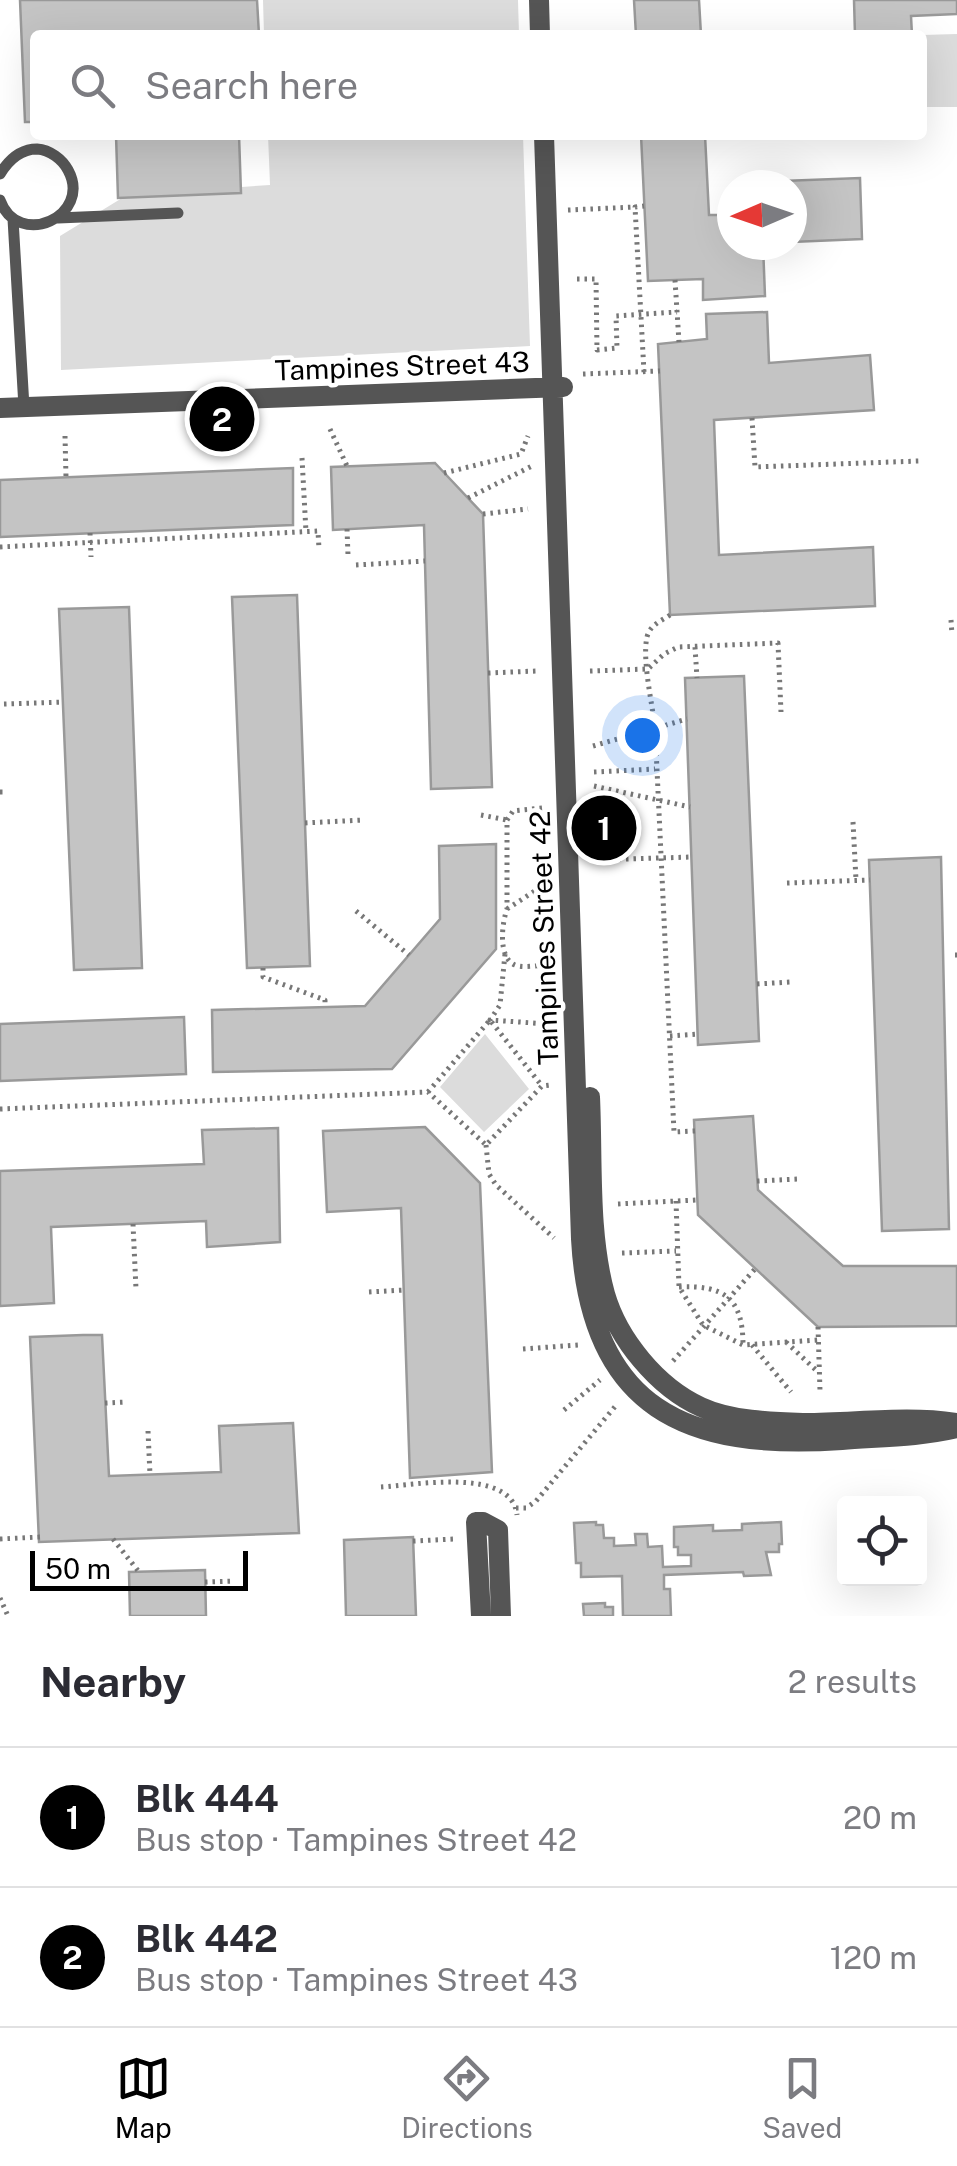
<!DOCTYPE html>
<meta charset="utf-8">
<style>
:root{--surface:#fff;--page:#f7f7f7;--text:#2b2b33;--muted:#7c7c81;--line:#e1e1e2;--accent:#000}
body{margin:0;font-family:"Public Sans",sans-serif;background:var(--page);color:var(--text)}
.controls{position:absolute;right:30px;bottom:30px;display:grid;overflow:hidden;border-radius:10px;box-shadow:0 10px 40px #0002}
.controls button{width:90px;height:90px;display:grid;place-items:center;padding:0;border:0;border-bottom:2px solid var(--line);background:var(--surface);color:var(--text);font:50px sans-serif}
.compass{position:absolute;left:717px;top:170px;width:90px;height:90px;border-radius:50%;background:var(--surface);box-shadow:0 10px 40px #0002;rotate:268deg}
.scale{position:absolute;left:30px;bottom:25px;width:218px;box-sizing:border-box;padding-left:10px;border:5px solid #000;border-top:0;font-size:28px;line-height:35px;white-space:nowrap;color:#000;-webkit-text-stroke:8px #fff;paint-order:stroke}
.you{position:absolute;left:642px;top:735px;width:35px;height:35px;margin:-25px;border:8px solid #fff;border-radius:50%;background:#1a73e8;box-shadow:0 0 0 15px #1a73e833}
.badge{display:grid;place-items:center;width:65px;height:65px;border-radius:50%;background:var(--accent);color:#fff;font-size:32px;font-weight:700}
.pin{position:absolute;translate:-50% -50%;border:5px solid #fff;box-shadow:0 2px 10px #0006}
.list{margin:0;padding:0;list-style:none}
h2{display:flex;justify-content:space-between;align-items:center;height:130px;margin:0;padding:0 40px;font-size:42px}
h2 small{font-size:32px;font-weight:400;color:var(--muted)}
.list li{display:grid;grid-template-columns:65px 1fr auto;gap:30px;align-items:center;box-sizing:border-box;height:140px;padding:0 40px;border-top:2px solid var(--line)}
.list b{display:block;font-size:38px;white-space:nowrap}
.list p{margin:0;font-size:32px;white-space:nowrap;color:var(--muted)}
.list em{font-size:32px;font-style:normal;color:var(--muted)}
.icon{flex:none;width:55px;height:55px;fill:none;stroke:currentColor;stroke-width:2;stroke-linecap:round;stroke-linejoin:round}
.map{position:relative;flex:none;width:957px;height:1616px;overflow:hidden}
.search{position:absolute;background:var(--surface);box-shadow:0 10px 40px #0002;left:30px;right:30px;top:30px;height:110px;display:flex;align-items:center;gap:25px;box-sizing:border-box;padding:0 35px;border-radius:10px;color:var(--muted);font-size:38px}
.sheet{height:410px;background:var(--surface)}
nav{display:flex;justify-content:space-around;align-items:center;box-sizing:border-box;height:140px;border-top:2px solid var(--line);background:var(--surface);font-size:28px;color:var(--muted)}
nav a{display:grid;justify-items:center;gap:5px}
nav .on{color:var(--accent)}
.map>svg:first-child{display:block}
.green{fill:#dcdcdc}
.building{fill:#c4c4c4;stroke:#999;stroke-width:2.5}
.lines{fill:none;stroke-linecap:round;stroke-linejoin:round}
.path{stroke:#777;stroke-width:5;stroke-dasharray:2.5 5;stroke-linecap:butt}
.service{stroke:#555;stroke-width:11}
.minor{stroke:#555;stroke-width:20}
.labels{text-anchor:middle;stroke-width:9;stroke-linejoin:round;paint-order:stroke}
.street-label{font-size:28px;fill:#000;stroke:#fff}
</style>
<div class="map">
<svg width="957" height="1616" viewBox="0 0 957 1616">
<rect width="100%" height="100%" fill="#fff"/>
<!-- green -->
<path class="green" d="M263,0H518L519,35H264Z
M957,34V107H923L922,35Z
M268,135H523L530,346L61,370L60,236L127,195L270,185Z
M485,1034L529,1089L484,1132L440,1087Z"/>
<!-- building -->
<path class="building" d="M20,0H257L259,35H35V122H25Z
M634,0H699L701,35H636Z
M854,0H957V14L911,16L912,35H855Z
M116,135H239L241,193L118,198Z
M641,135H705L709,215H732V245H763L765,296L703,300V279L648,281Z
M860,178L862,239L792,242V185H752V182Z
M767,312L769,363L870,355L874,410L714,420L719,555L873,547L875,606L670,615L658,344L707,339L706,314Z
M435,463L483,514L492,787L431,789L424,525L333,530L331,467Z
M293,468V525L0,537V480Z
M297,595L310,966L247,968L232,597Z
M129,607L142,968L74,970L59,609Z
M744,676L759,1041L698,1045L685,678Z
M496,844V949L392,1069L213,1072L212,1010L365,1006L440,919L439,846Z
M941,857L949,1229L882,1231L869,860Z
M184,1017L186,1074L0,1081V1024Z
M753,1116L758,1190L843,1266H957V1326L818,1327L698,1215L694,1120Z
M425,1127L480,1183L492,1472L410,1478L401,1208L327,1212L323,1131Z
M278,1128L280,1242L207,1247L206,1221L51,1227L54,1303L0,1306V1171L204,1164L202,1130Z
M83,1335H102L109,1476L221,1472L219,1426L293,1423L299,1533L39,1542L30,1337Z
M596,1522V1525H603L604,1538H614V1546L636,1545L635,1534H647L648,1547L662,1546L663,1567L691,1566V1555H678V1547H674V1527L713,1525V1531L742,1530V1524L781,1522L782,1544H779V1552H766L771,1575L744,1576L743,1572L664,1575V1589H670L671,1616H623L622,1576L581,1577V1563H576L574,1523Z
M413,1537L416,1616H346L344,1540Z
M205,1570L206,1616H130L129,1572Z
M605,1603V1607H613V1616H584L583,1604Z"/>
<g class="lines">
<!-- path -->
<path class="path" d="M568,210L635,207
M577,279H596L597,350L617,348L616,316L677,312
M675,280L679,342
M644,372L635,207L644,206
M583,374L660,371
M752,418L755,467L919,461
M330,429L347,466
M65,436L66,477
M302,458L306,532
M444,473L521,454L528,436
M468,498L534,465
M483,514L528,509
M347,529L348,555
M90,533L91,557
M0,547L318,531L319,549
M356,565L425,561
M670,615C661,621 650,625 647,637C642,659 652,703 655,727L674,1132L695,1131
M951,620L952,635
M695,647L697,678
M590,671L648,669L664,654L678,647L778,643L781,712
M488,673L537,671
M4,704L63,702
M593,746L687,719
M594,772L655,769
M594,786L690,807
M0,792H7
M542,808L513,811L507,820V909C502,923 498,955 513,964C521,969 537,965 547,965
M481,815L507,820
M853,822L856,880
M305,823L363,820
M596,860L691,857
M787,883L870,880
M507,909L544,885
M356,911L409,955
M505,954L500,1005L490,1020L548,1024
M955,955H957
M263,968V977L325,1000V1007
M757,984L791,982
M670,1036L698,1034
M428,1092L490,1020L542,1086
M0,1109L428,1092L486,1145L542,1086L550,1085
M486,1145L489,1174L496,1185L554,1238
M757,1181L799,1179
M676,1201L679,1287L703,1325L743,1345L818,1340
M618,1204L697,1200
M133,1224L136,1289
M622,1253L676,1251
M679,1287C724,1285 743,1298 743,1345
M369,1292L404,1290
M818,1327L820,1391
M786,1342L818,1372
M752,1345L791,1392
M523,1349L578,1345
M673,1361L755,1269
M105,1403L126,1402
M564,1410L600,1380
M148,1431L150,1475
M381,1487C415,1485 512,1467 517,1515
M516,1508H526L536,1501L618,1403
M0,1539L40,1537
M113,1539L139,1572
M413,1541L455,1539
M205,1582L234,1581
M0,1598L8,1616"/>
<!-- service -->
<path class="service" d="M0,174C8,161 19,149 37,149C50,150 62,159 68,170C93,216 18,250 0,200
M58,218L178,213
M13,219L24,407"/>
<!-- minor -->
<path class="minor" d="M539,0L540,35
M544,135L581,1239C590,1409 687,1451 842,1440C881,1437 920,1437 957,1428
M0,408L563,387
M590,1097C593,1161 588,1232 605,1294C618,1339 657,1387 701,1407C731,1421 773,1422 805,1423C856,1423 907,1415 957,1423
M481,1616L476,1522H483L498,1530L501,1616"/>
</g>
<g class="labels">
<!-- street labels -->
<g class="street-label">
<text transform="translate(402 366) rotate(-2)" y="10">Tampines Street 43</text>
<text transform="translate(544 938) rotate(-92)" y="10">Tampines Street 42</text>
</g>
</g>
</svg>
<div class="controls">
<button><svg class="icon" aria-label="locate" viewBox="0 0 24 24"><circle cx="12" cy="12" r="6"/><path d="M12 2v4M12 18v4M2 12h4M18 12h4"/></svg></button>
</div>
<svg class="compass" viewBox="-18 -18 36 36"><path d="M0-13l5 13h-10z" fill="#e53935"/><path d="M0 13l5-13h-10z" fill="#7c7c81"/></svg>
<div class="scale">50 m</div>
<div class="you"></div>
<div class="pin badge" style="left:604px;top:828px">1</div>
<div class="pin badge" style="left:222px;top:419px">2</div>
<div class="search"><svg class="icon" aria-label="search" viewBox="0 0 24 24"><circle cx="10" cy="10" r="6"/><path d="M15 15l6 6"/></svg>Search here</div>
</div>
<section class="sheet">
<h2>Nearby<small>2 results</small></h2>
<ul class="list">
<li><span class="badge">1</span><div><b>Blk 444</b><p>Bus stop · Tampines Street 42</p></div><em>20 m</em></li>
<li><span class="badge">2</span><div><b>Blk 442</b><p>Bus stop · Tampines Street 43</p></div><em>120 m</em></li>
</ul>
</section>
<nav>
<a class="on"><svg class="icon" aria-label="map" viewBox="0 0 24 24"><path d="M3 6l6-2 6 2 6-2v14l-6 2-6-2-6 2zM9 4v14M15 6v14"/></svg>Map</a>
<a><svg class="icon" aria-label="directions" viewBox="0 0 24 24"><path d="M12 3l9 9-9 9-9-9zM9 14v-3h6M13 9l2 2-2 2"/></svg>Directions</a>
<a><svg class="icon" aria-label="saved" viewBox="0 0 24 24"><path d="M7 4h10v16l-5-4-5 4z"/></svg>Saved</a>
</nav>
